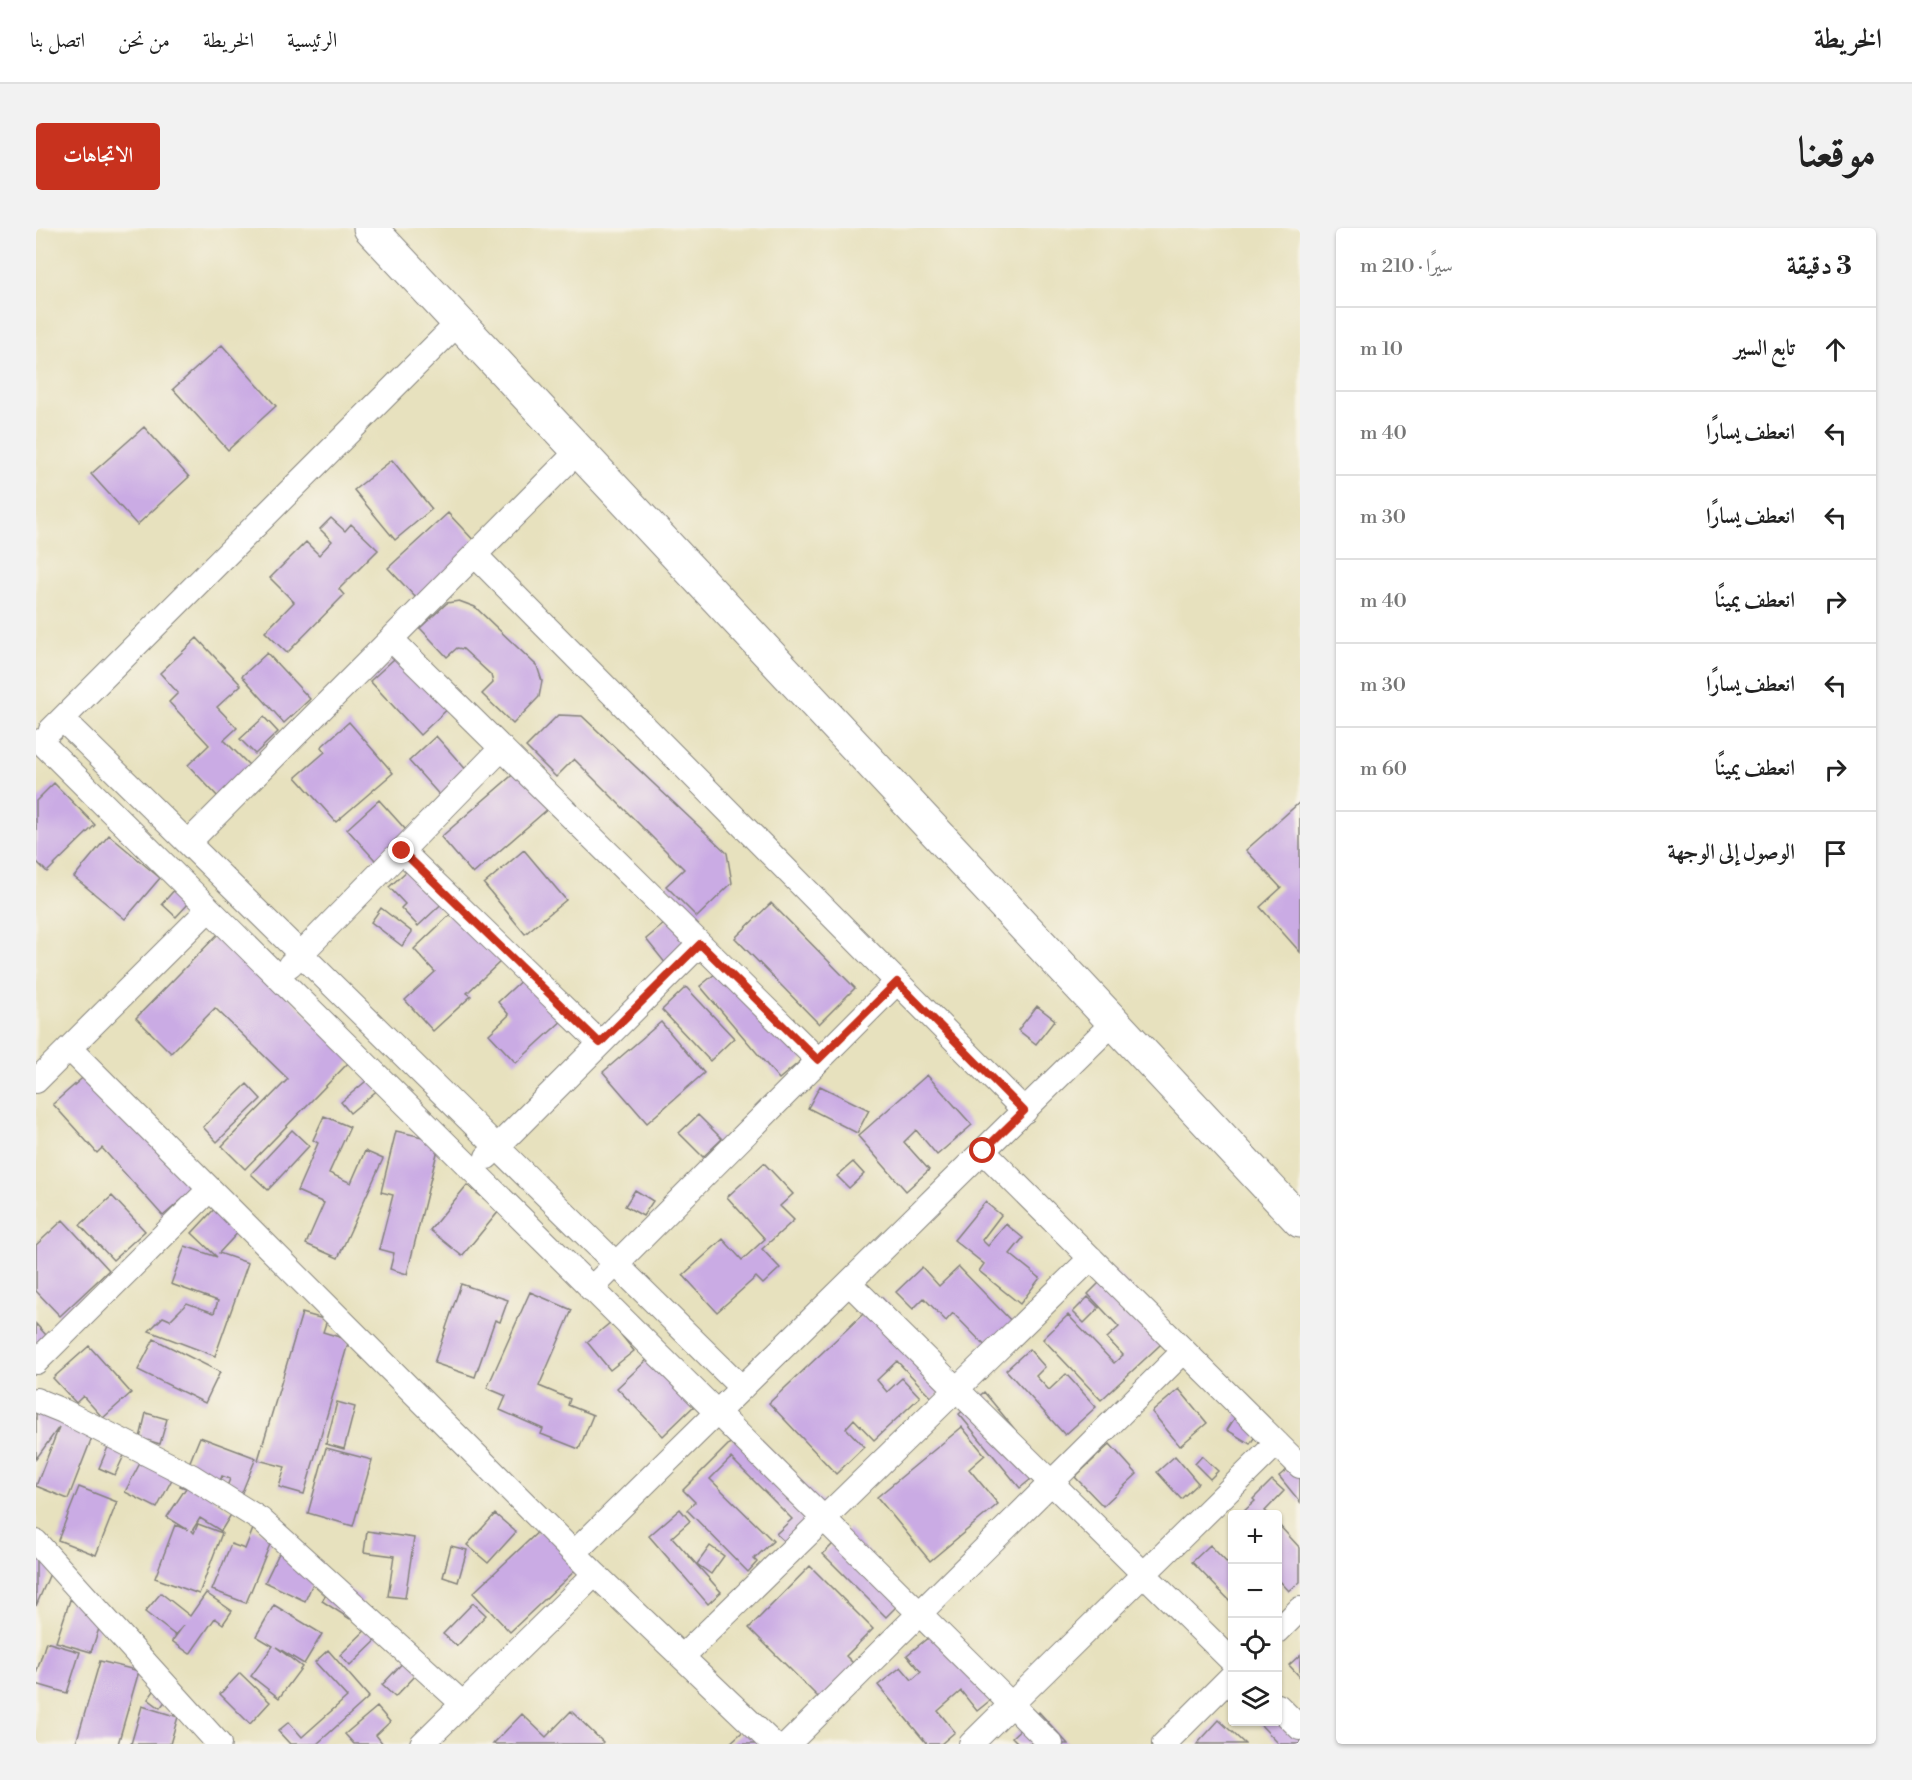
<!DOCTYPE html>
<html lang="ar">
<meta charset="utf-8">
<style>
:root{--surface:#fff;--page:#f2f2f2;--text:#222;--muted:#767676;--line:#e0e0e0;--accent:#c8321e}
body{margin:0;font-family:"Libre Bodoni",Amiri,serif;background:var(--page);color:var(--text);direction:rtl}
.controls{position:absolute;right:18px;bottom:18px;display:grid;overflow:hidden;border-radius:6px;box-shadow:0 2px 4px #0004}
.controls button{width:54px;height:54px;display:grid;place-items:center;padding:0;border:0;border-bottom:2px solid var(--line);background:var(--surface);color:var(--text);font:30px sans-serif}
.stop{position:absolute;width:18px;height:18px;margin:-14px;border:4px solid #c8321e;border-radius:50%;background:#fff}
.stop.end{background:#c8321e;border-color:#fff;box-shadow:0 2px 6px #0008}
.list{margin:0;padding:0;list-style:none}
h2{display:flex;justify-content:space-between;align-items:center;height:78px;margin:0;padding:0 24px;font-size:26px}
h2 small{font-size:20px;font-weight:400;color:var(--muted)}
.list li{display:grid;grid-template-columns:39px 1fr auto;gap:18px;align-items:center;box-sizing:border-box;height:84px;padding:0 24px;border-top:2px solid var(--line)}
.list b{display:block;font-size:22px;white-space:nowrap}
.list em{font-size:20px;font-style:normal;color:var(--muted)}
.icon{flex:none;width:33px;height:33px;fill:none;stroke:currentColor;stroke-width:2;stroke-linecap:round;stroke-linejoin:round}
.map{position:relative;flex:none;width:1264px;height:1516px;overflow:hidden;direction:ltr;border-radius:6px}
header{display:flex;align-items:center;gap:36px;box-sizing:border-box;height:84px;padding:0 30px;background:var(--surface);border-bottom:2px solid var(--line)}
header strong{font-size:28px}
nav{display:flex;gap:33px;margin-inline-start:auto;font-size:21px}
.intro{display:flex;align-items:center;justify-content:space-between;box-sizing:border-box;height:144px;padding:0 36px}
h1{margin:0;font-size:42px}
.button{padding:15px 27px;border-radius:6px;background:var(--accent);color:#fff;font-size:21px;font-weight:700}
main{display:flex;gap:36px;padding:0 36px}
aside{flex:1;background:var(--surface);border-radius:6px;box-shadow:0 2px 4px #0004}
.map>svg:first-child{display:block}
.building{fill:#caabe4}
.lines{fill:none;stroke-linecap:round;stroke-linejoin:round}
.minor-casing{stroke:#84827c;stroke-width:26}
.secondary-casing{stroke:#84827c;stroke-width:35}
.minor{stroke:#fff;stroke-width:24}
.secondary{stroke:#fff;stroke-width:33}
.route{stroke:#c8321e;stroke-width:8}
</style>
<header>
<strong>الخريطة</strong>
<nav><a>الرئيسية</a><a>الخريطة</a><a>من نحن</a><a>اتصل بنا</a></nav>
</header>
<div class="intro"><h1>موقعنا</h1><a class="button">الاتجاهات</a></div>
<main>
<aside>
<h2>3 دقيقة<small>سيرًا · 210 m</small></h2>
<ul class="list">
<li><svg class="icon" aria-label="ahead" viewBox="0 0 24 24"><path d="M12 20V5M6 11l6-6 6 6"/></svg><div><b>تابع السير</b></div><em>10 m</em></li>
<li><svg class="icon" aria-label="left" viewBox="0 0 24 24"><path d="M17 20v-9H6M10 6l-5 5 5 5"/></svg><div><b>انعطف يسارًا</b></div><em>40 m</em></li>
<li><svg class="icon" aria-label="left" viewBox="0 0 24 24"><path d="M17 20v-9H6M10 6l-5 5 5 5"/></svg><div><b>انعطف يسارًا</b></div><em>30 m</em></li>
<li><svg class="icon" aria-label="right" viewBox="0 0 24 24"><path d="M7 20v-9h11M14 6l5 5-5 5"/></svg><div><b>انعطف يمينًا</b></div><em>40 m</em></li>
<li><svg class="icon" aria-label="left" viewBox="0 0 24 24"><path d="M17 20v-9H6M10 6l-5 5 5 5"/></svg><div><b>انعطف يسارًا</b></div><em>30 m</em></li>
<li><svg class="icon" aria-label="right" viewBox="0 0 24 24"><path d="M7 20v-9h11M14 6l5 5-5 5"/></svg><div><b>انعطف يمينًا</b></div><em>60 m</em></li>
<li><svg class="icon" aria-label="arrive" viewBox="0 0 24 24"><path d="M6 21V4h12l-3 4 3 4H6"/></svg><div><b>الوصول إلى الوجهة</b></div></li>
</ul>
</aside>
<div class="map">
<svg width="1264" height="1516" viewBox="0 0 1264 1516">
<rect width="100%" height="100%" fill="#f7f3e8"/>
<filter id="ink" filterUnits="userSpaceOnUse"><feTurbulence type="fractalNoise" baseFrequency=".0167" numOctaves="2"/><feDisplacementMap in="SourceGraphic" scale="12" xChannelSelector="R" yChannelSelector="G"/><feConvolveMatrix kernelMatrix="1 2 1 2 8 2 1 2 1" color-interpolation-filters="sRGB"/></filter>
<filter id="wash" filterUnits="userSpaceOnUse"><feTurbulence type="fractalNoise" baseFrequency=".008" numOctaves="4" result="noise"/><feDisplacementMap in="SourceGraphic" scale="24" xChannelSelector="R" yChannelSelector="G"/><feGaussianBlur stdDeviation="1.35" result="paint"/><feColorMatrix in="noise" values="0 0 0 0 0 0 0 0 0 0 0 0 0 0 0 0 0 1.4 0 .05"/><feComposite in="paint" operator="in"/></filter>
<g filter="url(#wash)">
<rect width="100%" height="100%" fill="#e7e1be"/>
<g id="blocks">
<!-- building -->
<path class="building" d="M186,117L240,178L192,222L137,161Z
M108,199L153,249L101,297L55,246Z
M356,232L396,281L359,312L318,262Z
M412,285L442,317L382,372L352,340Z
M295,290L309,303L315,296L342,322L303,361L308,367L251,425L229,404L258,374L234,350L270,314L283,327L296,313L284,301Z
M423,373L439,379L501,438L506,453L503,469L477,496L446,466L457,455L455,447L427,421L421,420L411,429L384,400L411,375Z
M161,410L205,457L181,479L201,500L188,512L215,539L183,570L152,537L173,517L133,474L142,465L124,445Z
M369,421L419,474L384,507L334,453Z
M231,425L274,471L248,495L206,448Z
M522,487L546,488L691,625L696,655L661,689L630,658L648,641L538,531L520,549L490,519Z
M228,489L242,504L219,526L204,511Z
M313,494L357,545L300,594L260,549L289,524L285,519Z
M400,508L434,546L407,571L373,533Z
M489,536L521,573L437,646L405,609Z
M18,555L59,597L11,644L0,633V573Z
M343,572L379,612L347,641L311,601Z
M1264,574V724L1224,679L1245,660L1210,622Z
M73,607L124,650L89,691L38,649Z
M488,622L530,672L489,706L448,656Z
M382,633L414,668L382,698L365,680L369,676L353,659Z
M140,660L155,673L140,689L126,676Z
M735,675L819,760L783,796L699,710Z
M345,680L376,704L366,718L335,694Z
M419,682L466,732L431,765L435,768L397,803L369,772L399,744L378,721Z
M635,690L655,714L630,736L610,711Z
M185,703L316,831L209,941L186,918L252,851L179,780L135,825L100,790Z
M695,733L773,826L743,851L664,758Z
M490,748L529,790L480,835L453,806L473,787L462,774Z
M650,759L698,810L674,833L626,782Z
M1001,778L1019,792L1000,816L982,802Z
M625,794L668,845L611,895L567,844Z
M53,844L159,960L127,988L66,920L61,925L17,876Z
M891,847L936,897L901,927L880,902L868,914L893,942L870,963L822,908Z
M335,849L344,860L314,885L305,874Z
M211,856L225,871L181,914L167,899Z
M784,858L833,882L821,905L772,880Z
M662,887L686,911L667,929L643,905Z
M288,888L314,899L293,945L315,955L329,923L347,931L302,1030L270,1016L288,975L261,963L282,915L277,912Z
M256,902L273,918L232,962L215,946Z
M360,903L404,913L371,1046L354,1041L358,1025L343,1021L357,967L345,964Z
M817,934L828,946L813,960L801,948Z
M728,935L757,966L744,978L758,992L726,1021L744,1040L727,1056L720,1049L681,1084L647,1047L687,1011L706,1032L729,1011L691,969Z
M431,957L463,983L426,1028L394,1002Z
M599,962L617,973L607,988L589,978Z
M76,968L109,1003L77,1032L44,997Z
M949,974L965,987L946,1012L952,1018L970,996L987,1010L974,1026L1004,1050L984,1076L943,1043L948,1036L918,1012Z
M183,976L207,999L183,1025L212,1035L179,1128L113,1103L127,1089L134,1092L151,1075L178,1085L182,1073L135,1056L149,1018L181,1029L156,1005Z
M27,992L73,1042L24,1088L0,1063V1017Z
M886,1039L903,1058L923,1039L982,1100L956,1125L917,1085L910,1093L888,1070L877,1081L860,1064Z
M1077,1041L1138,1104L1065,1172L1007,1111L1032,1087L1078,1135L1087,1127L1071,1110L1083,1099L1052,1066Z
M425,1056L472,1072L464,1094L459,1092L439,1149L398,1135Z
M494,1064L536,1082L503,1158L534,1171L532,1177L557,1187L543,1221L505,1206L507,1201L464,1182L470,1168L451,1160Z
M845,1069L921,1149L897,1171L861,1133L841,1152L851,1164L866,1150L884,1169L838,1212L818,1191L810,1200L828,1219L800,1246L733,1175Z
M1052,1069L1063,1080L1048,1095L1037,1084Z
M266,1085L291,1092L287,1104L313,1112L268,1266L243,1259L249,1239L222,1232Z
M575,1094L598,1123L574,1142L551,1114Z
M0,1096L10,1107L0,1117Z
M118,1111L184,1144L169,1175L102,1142Z
M53,1118L95,1165L67,1190L47,1168L40,1175L17,1150Z
M993,1121L1009,1139L1000,1148L1013,1162L1030,1146L1060,1179L1029,1207L970,1142Z
M613,1130L659,1177L627,1208L581,1160Z
M1143,1161L1171,1195L1144,1218L1116,1184Z
M948,1164L1010,1239L984,1260L923,1186Z
M0,1168L60,1199L32,1271L0,1258L23,1199L0,1231Z
M301,1174L319,1179L308,1221L290,1216Z
M1203,1183L1226,1198L1214,1216L1191,1202Z
M110,1185L131,1191L124,1216L104,1210Z
M711,1198L788,1275L749,1314L740,1306L756,1291L695,1230L674,1251L737,1313L718,1331L721,1334L712,1344L651,1282L659,1274L647,1262Z
M926,1199L949,1227L933,1241L962,1276L894,1333L841,1269Z
M78,1205L95,1212L79,1247L63,1240Z
M164,1209L220,1230L202,1274L187,1268L194,1251L186,1248L177,1271L196,1285L185,1303L164,1290L156,1303L158,1305L162,1296L186,1305L163,1366L119,1350L139,1297L152,1302L131,1289L150,1260L144,1258Z
M1074,1216L1101,1246L1067,1278L1039,1249Z
M113,1218L145,1234L121,1280L89,1264Z
M290,1220L336,1232L317,1298L272,1285Z
M1139,1228L1162,1255L1145,1271L1121,1244Z
M1166,1228L1182,1243L1174,1251L1159,1236Z
M1264,1231V1274L1243,1248Z
M1236,1252L1248,1263L1229,1283L1233,1286H1205L1219,1273L1217,1271Z
M43,1259L81,1274L60,1327L22,1312Z
M644,1281L654,1293L636,1309L685,1364L672,1376L613,1308Z
M459,1286L480,1304L452,1335L431,1317Z
M1242,1296L1264,1320V1354L1253,1363L1242,1351Z
M506,1300L543,1339L474,1404L437,1365Z
M813,1300L869,1370L850,1389L787,1326Z
M217,1301L237,1309L210,1375L176,1362L195,1316L209,1321Z
M331,1303L378,1310L369,1370L352,1368L358,1328L328,1324Z
M247,1317L286,1335L269,1373L229,1354Z
M1174,1317L1196,1340V1375L1156,1334Z
M0,1318L22,1327L0,1378Z
M415,1318L431,1322L422,1354L407,1349Z
M674,1318L688,1328L675,1346L661,1336Z
M774,1338L837,1401L810,1428L821,1439L787,1474L713,1400Z
M299,1352L328,1371L314,1391L286,1373Z
M125,1365L154,1388L170,1365L196,1383L187,1396L179,1390L154,1426L136,1413L148,1397L139,1407L109,1384Z
M34,1372L69,1383L55,1424L20,1414Z
M437,1375L450,1387L421,1418L407,1406Z
M238,1377L286,1406L268,1436L240,1419L266,1439L243,1470L215,1448L237,1418L220,1408Z
M341,1391L351,1402L314,1438L304,1427Z
M905,1399L962,1466L941,1483L925,1463L902,1483L919,1504L905,1516H891L842,1457L865,1439L876,1452L885,1444L871,1427Z
M10,1414L44,1424L31,1465L0,1456V1446Z
M292,1422L333,1469L281,1516H254L242,1503L253,1494L266,1509L311,1469L279,1434Z
M1264,1427V1449L1253,1437Z
M372,1429L385,1442L359,1469L346,1457Z
M64,1433L103,1443L82,1516H45L40,1515Z
M204,1445L234,1474L214,1496L184,1466Z
M126,1452L138,1462L124,1480L112,1471Z
M106,1478L142,1489L134,1516H95Z
M341,1479L354,1494L340,1507L347,1516H318L309,1506Z
M535,1483L567,1514L565,1516H457L486,1486L510,1509Z
M1003,1484L1032,1516H983L976,1509Z
M1183,1492L1209,1516H1161Z
M1264,1492V1516H1243L1222,1494Z
M713,1498L729,1516H693Z"/>
</g>
</g>
<g filter="url(#ink)">
<use href="#blocks" fill-opacity="0" stroke="#84827c" stroke-width="1.5"/>
<g class="lines">
<!-- minor casing -->
<g class="minor-casing">
<path id="minor" d="M439,327L989,883
M355,411L782,832
M26,491L706,1160
M15,502L423,94
M4,513L1015,1516
M152,615L543,222
M366,623L564,815
M254,737L466,520
M33,820L559,1346
M0,853L173,681
M947,923L1264,1238
M451,929L664,716
M813,1055L1196,1433
M555,1061L861,754
M0,1134L174,961
M0,1172L27,1183L155,1248L225,1292L427,1476
M0,1314L183,1516
M538,1325L1078,794
M1242,1403L1264,1381
M646,1429L1055,1030
M1242,1478L1264,1500
M386,1516L559,1346L737,1516
M752,1516L1148,1123
M935,1516L1241,1215
M1128,1516L1196,1448"/>
</g>
<!-- secondary casing -->
<g class="secondary-casing">
<path id="secondary" d="M334,0L1264,993"/>
</g>
<!-- minor -->
<use href="#minor" class="minor"/>
<!-- secondary -->
<use href="#secondary" class="secondary"/>
</g>
</g>
<g class="lines" filter="url(#ink)">
<!-- route -->
<path class="route" d="M366,623L564,815L664,716L782,832L861,754L988,883L947,923"/>
</g>
</svg>
<div class="controls">
<button>+</button>
<button>−</button>
<button><svg class="icon" aria-label="locate" viewBox="0 0 24 24"><circle cx="12" cy="12" r="6"/><path d="M12 2v4M12 18v4M2 12h4M18 12h4"/></svg></button>
<button><svg class="icon" aria-label="layers" viewBox="0 0 24 24"><path d="M12 4l9 5-9 5-9-5zM3 14l9 5 9-5"/></svg></button>
</div>
<div class="stop" style="left:947px;top:923px"></div>
<div class="stop end" style="left:366px;top:623px"></div>
</div>
</main>
